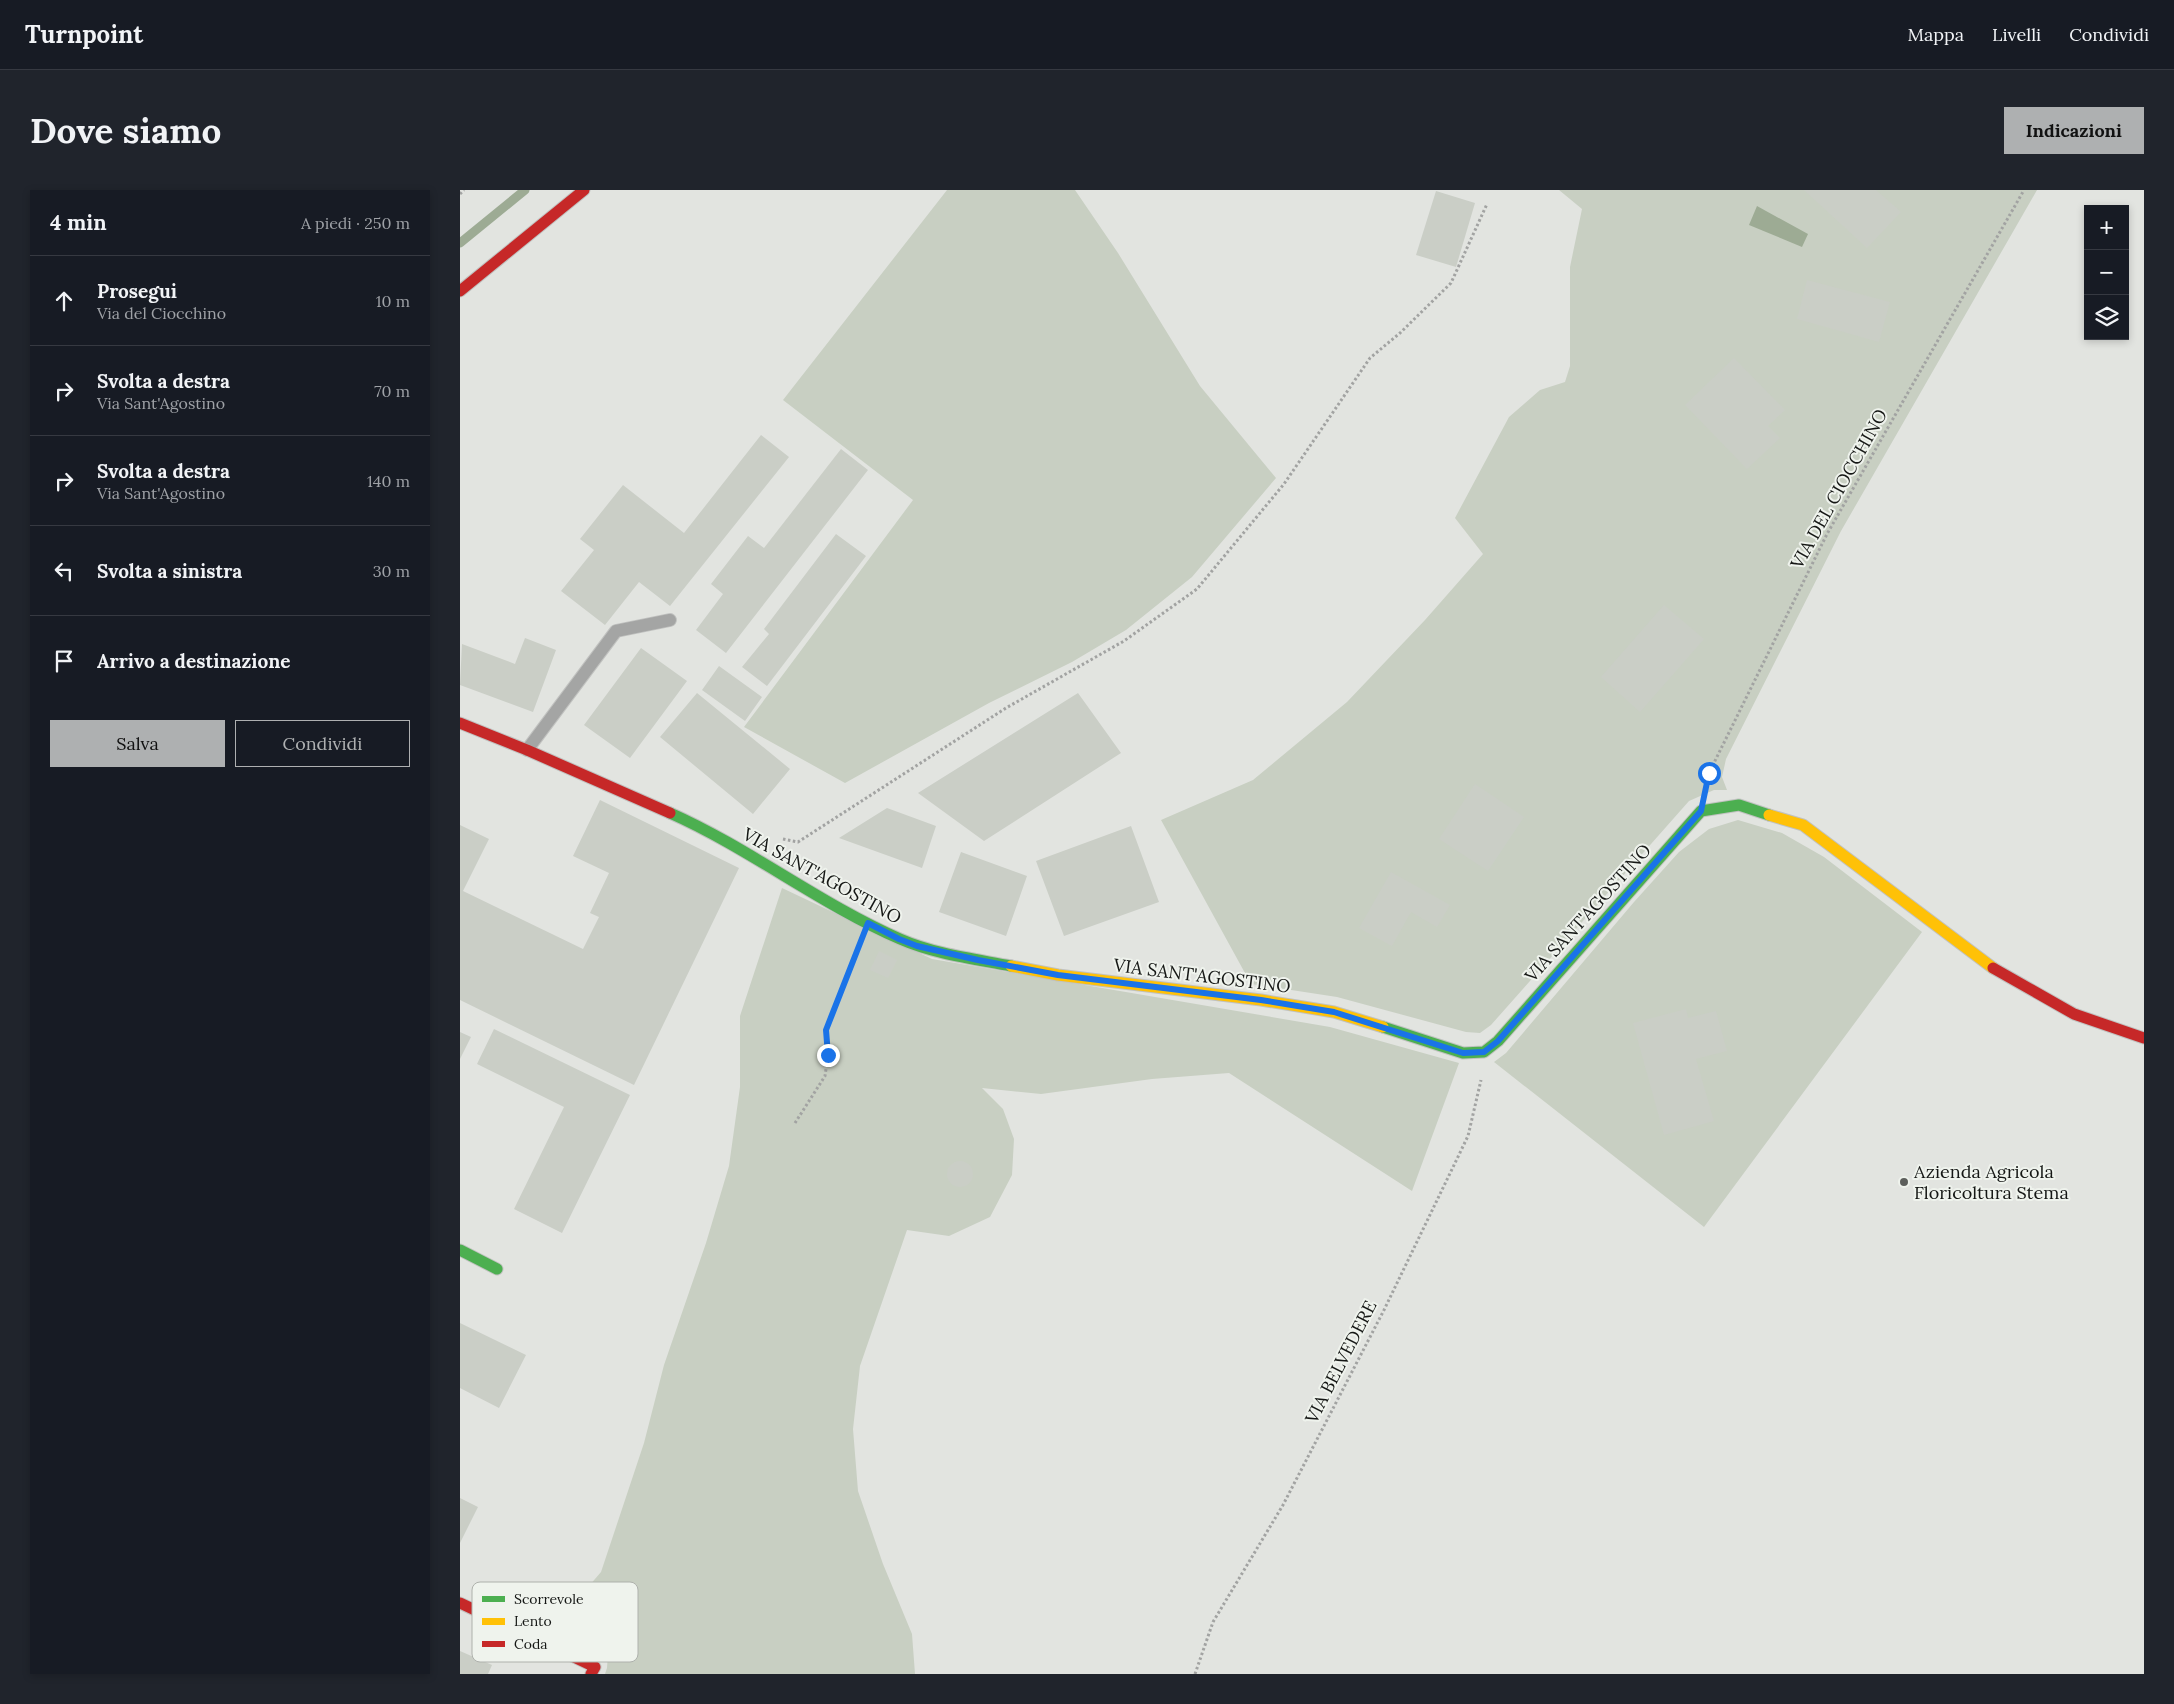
<!DOCTYPE html>
<html lang="it">
<meta charset="utf-8">
<style>
:root{--surface:#171b24;--page:#20242c;--text:#f1f3f6;--muted:#9ea1a6;--line:#363941;--accent:#aeb0b1}
body{margin:0;font-family:Lora,serif;background:var(--page);color:var(--text)}
.controls{position:absolute;right:15px;top:15px;display:grid;overflow:hidden;border-radius:0px;box-shadow:0 2px 8px #0003}
.controls button{width:45px;height:45px;display:grid;place-items:center;padding:0;border:0;border-bottom:1px solid var(--line);background:var(--surface);color:var(--text);font:25px sans-serif}
.stop{position:absolute;width:15px;height:15px;margin:-11px;border:4px solid #1a73e8;border-radius:50%;background:#fff}
.stop.end{background:#1a73e8;border-color:#fff;box-shadow:0 1px 5px #0008}
.list{margin:0;padding:0;list-style:none}
h2{display:flex;justify-content:space-between;align-items:center;height:65px;margin:0;padding:0 20px;font-size:21px}
h2 small{font-size:16px;font-weight:400;color:var(--muted)}
.list li{display:grid;grid-template-columns:32px 1fr auto;gap:15px;align-items:center;box-sizing:border-box;height:90px;padding:0 20px;border-top:1px solid var(--line)}
.list b{display:block;font-size:19px;white-space:nowrap}
.list p{margin:0;font-size:16px;white-space:nowrap;color:var(--muted)}
.list em{font-size:16px;font-style:normal;color:var(--muted)}
.actions{display:flex;gap:10px;padding:15px 20px}
.actions a{flex:1;padding:11px 0;border:1px solid var(--accent);border-radius:0px;text-align:center;font-size:18px;color:var(--accent)}
.actions .main{background:var(--accent);color:#111}
.icon{flex:none;width:28px;height:28px;fill:none;stroke:currentColor;stroke-width:2;stroke-linecap:round;stroke-linejoin:round}
.map{position:relative;flex:none;width:1684px;height:1484px;overflow:hidden;border-radius:0px}
header{display:flex;align-items:center;gap:30px;box-sizing:border-box;height:70px;padding:0 25px;background:var(--surface);border-bottom:1px solid var(--line)}
header strong{font-size:24px}
nav{display:flex;gap:28px;margin-inline-start:auto;font-size:18px}
.intro{display:flex;align-items:center;justify-content:space-between;box-sizing:border-box;height:120px;padding:0 30px}
h1{margin:0;font-size:35px}
.button{padding:12px 22px;border-radius:0px;background:var(--accent);color:#111;font-size:18px;font-weight:700}
main{display:flex;gap:30px;padding:0 30px}
aside{flex:1;background:var(--surface);border-radius:0px;box-shadow:0 2px 8px #0003}
.map>svg:first-child{display:block}
.green{fill:#c8cfc2}
.water{fill:#9dab94}
.lines{fill:none;stroke-linecap:round;stroke-linejoin:round}
.stream{stroke:#9dab94;stroke-width:9}
.building{fill:#cacec6}
.lane-casing{stroke:#c1c2c0;stroke-width:14}
.fast-casing{stroke:#c1c2c0;stroke-width:13}
.slow-casing{stroke:#c1c2c0;stroke-width:13}
.jam-casing{stroke:#c1c2c0;stroke-width:13}
.path{stroke:#a2a3a2;stroke-width:3;stroke-dasharray:2.5 2.5;stroke-linecap:butt}
.lane{stroke:#a4a5a4;stroke-width:12}
.fast{stroke:#4caf50;stroke-width:11}
.slow{stroke:#ffc107;stroke-width:11}
.jam{stroke:#c62828;stroke-width:11}
.route{stroke:#1a73e8;stroke-width:6}
.poi-dot{fill:#5d5f5c;stroke:#eff3ed;stroke-width:2}
.labels{text-anchor:middle;stroke-width:4;stroke-linejoin:round;paint-order:stroke}
.street-label{font-size:18px;fill:#151715;stroke:#eff3ed}
.poi-label{font-size:18px;fill:#151715;stroke:#eff3ed;text-anchor:start}
.key{fill:#eff3ed;stroke:#aeb1ac;stroke-width:1}
.key-label{font-size:14px;fill:#151715}
</style>
<header>
<strong>Turnpoint</strong>
<nav><a>Mappa</a><a>Livelli</a><a>Condividi</a></nav>
</header>
<div class="intro"><h1>Dove siamo</h1><a class="button">Indicazioni</a></div>
<main>
<aside>
<h2>4 min<small>A piedi · 250 m</small></h2>
<ul class="list">
<li><svg class="icon" aria-label="ahead" viewBox="0 0 24 24"><path d="M12 20V5M6 11l6-6 6 6"/></svg><div><b>Prosegui</b><p>Via del Ciocchino</p></div><em>10 m</em></li>
<li><svg class="icon" aria-label="right" viewBox="0 0 24 24"><path d="M7 20v-9h11M14 6l5 5-5 5"/></svg><div><b>Svolta a destra</b><p>Via Sant'Agostino</p></div><em>70 m</em></li>
<li><svg class="icon" aria-label="right" viewBox="0 0 24 24"><path d="M7 20v-9h11M14 6l5 5-5 5"/></svg><div><b>Svolta a destra</b><p>Via Sant'Agostino</p></div><em>140 m</em></li>
<li><svg class="icon" aria-label="left" viewBox="0 0 24 24"><path d="M17 20v-9H6M10 6l-5 5 5 5"/></svg><div><b>Svolta a sinistra</b></div><em>30 m</em></li>
<li><svg class="icon" aria-label="arrive" viewBox="0 0 24 24"><path d="M6 21V4h12l-3 4 3 4H6"/></svg><div><b>Arrivo a destinazione</b></div></li>
</ul>
<div class="actions"><a class="main">Salva</a><a>Condividi</a></div>
</aside>
<div class="map">
<svg width="1684" height="1484" viewBox="0 0 1684 1484">
<rect width="100%" height="100%" fill="#e2e4e0"/>
<!-- green -->
<path class="green" d="M487,0H615L658,63L740,196L816,288L732,387L666,440L612,472L529,513L385,593L284,537L453,310L323,210Z
M1099,0H1577L1381,341L1266,569L1262,587L1267,600H1254L1229,611L1031,835L1020,843L1006,842L877,807L791,794L701,630L793,590L887,512L965,430L1023,364L995,328L1049,227L1080,200L1105,192L1110,176V77L1122,19Z
M1278,630L1322,643L1364,667L1462,742L1244,1037L1034,872L1046,863L1174,712L1219,662L1249,639Z
M322,698L472,769L870,837L999,873L952,1001L769,883L692,889L581,904L522,898L543,919L554,949L552,985L530,1027L489,1046L447,1040L400,1176L393,1239L398,1301L423,1374L452,1444L455,1484H145L147,1478L148,1464L137,1453L91,1427L116,1411L141,1382L184,1253L204,1175L246,1053L269,976L280,897V826Z"/>
<!-- water -->
<path class="water" d="M1297,16L1348,44L1342,57L1289,35Z"/>
<g class="lines">
<!-- stream -->
<path class="stream" d="M0,53L65,0"/>
</g>
<!-- building -->
<path class="building" d="M1344,0H1416L1441,22L1407,58Z
M976,1L1015,13L996,77L956,65Z
M1347,90L1430,112L1419,152L1337,129Z
M1274,168L1325,220L1308,236L1320,248L1287,279L1225,215Z
M301,245L329,267L210,416L179,392L145,435L101,401L134,360L120,349L163,295L224,343Z
M381,259L408,280L266,463L236,440L263,404L251,394L288,346L304,358Z
M376,344L406,366L307,496L282,477L309,444L304,439Z
M1204,415L1244,449L1180,522L1141,487Z
M65,448L96,460L73,522L0,495L2,454L55,474Z
M181,458L227,491L170,568L124,535Z
M259,476L302,507L285,531L242,500Z
M237,503L330,579L293,624L200,547Z
M618,503L661,563L524,651L458,603Z
M1015,594L1064,627L1028,681L979,649Z
M140,610L279,678L174,895L0,810V635L29,649L3,701L123,759L139,727L130,723L149,683L113,666Z
M427,618L476,636L462,678L379,648Z
M671,636L699,712L604,746L576,671Z
M501,662L567,686L546,746L479,722Z
M931,682L990,715L977,737L951,722L932,756L899,738Z
M419,761L437,770L428,788L410,780Z
M1226,819L1228,828L1256,821L1267,861L1236,869L1254,931L1204,945L1173,833Z
M34,839L170,905L102,1043L54,1019L104,917L17,874Z
M0,842L11,847L0,869Z
M487 984a13 13 0 1 1 26 0a13 13 0 1 1-26 0Z
M0,1133L66,1165L39,1218L0,1198Z
M0,1308L18,1317L0,1353Z
M0,1461L32,1475L28,1484H0Z"/>
<g class="lines">
<!-- lane casing -->
<g class="lane-casing">
<path id="lane" d="M67,560L156,441L210,430"/>
</g>
<!-- fast casing -->
<g class="fast-casing">
<path id="fast" d="M210,623C289,658 360,714 440,749C474,764 515,769 551,776
M923,837L1003,863L1024,862L1038,851L1241,621L1279,615L1309,625
M0,1060L37,1079"/>
</g>
<!-- slow casing -->
<g class="slow-casing">
<path id="slow" d="M1309,625L1343,635L1533,778
M551,776L598,785L801,810L874,822L923,837"/>
</g>
<!-- jam casing -->
<g class="jam-casing">
<path id="jam" d="M0,101L124,0
M0,533L67,560L210,623
M1533,778L1614,824L1684,848
M0,1413L135,1477L131,1484"/>
</g>
<!-- path -->
<path class="path" d="M0,4L4,0
M1248,590L1249,583L1367,344L1564,0
M323,649L338,652L546,518L664,451L737,399L824,294L910,168L940,143L991,93L1027,14
M335,933L365,886L368,865L366,840L398,759
M735,1484L753,1432L823,1315L924,1120L1008,946L1021,890"/>
<!-- lane -->
<use href="#lane" class="lane"/>
<!-- fast -->
<use href="#fast" class="fast"/>
<!-- slow -->
<use href="#slow" class="slow"/>
<!-- jam -->
<use href="#jam" class="jam"/>
</g>
<g class="lines">
<!-- route -->
<path class="route" d="M368,865L366,840L408,733L439,749L457,756L518,770L598,785L801,810L874,822L1003,863L1024,862L1038,851L1241,621L1249,583"/>
</g>
<!-- markers -->
<circle class="poi-dot" cx="1444" cy="992" r="5"/>
<g class="labels">
<!-- street labels -->
<g class="street-label">
<text transform="translate(1379 299) rotate(-61)" y="6">VIA DEL CIOCCHINO</text>
<text transform="translate(362 686) rotate(29)" y="6">VIA SANT'AGOSTINO</text>
<text transform="translate(1128 723) rotate(-48)" y="6">VIA SANT'AGOSTINO</text>
<text transform="translate(742 786) rotate(7)" y="6">VIA SANT'AGOSTINO</text>
<text transform="translate(881 1172) rotate(-63)" y="6">VIA BELVEDERE</text>
</g>
<!-- poi labels -->
<g class="poi-label">
<text x="1454" y="988">Azienda Agricola<tspan x="1454" dy="21">Floricoltura Stema</tspan></text>
</g>
</g>
<!-- legend -->
<rect x="12" y="1392" width="166" height="80" rx="8" class="key"/>
<rect x="22" y="1406" width="23" height="6" fill="#4caf50"/>
<rect x="22" y="1428" width="23" height="7" fill="#ffc107"/>
<rect x="22" y="1451" width="23" height="6" fill="#c62828"/>
<g class="key-label">
<text x="54" y="1414">Scorrevole</text>
<text x="54" y="1436">Lento</text>
<text x="54" y="1459">Coda</text>
</g>
</svg>
<div class="controls">
<button>+</button>
<button>−</button>
<button><svg class="icon" aria-label="layers" viewBox="0 0 24 24"><path d="M12 4l9 5-9 5-9-5zM3 14l9 5 9-5"/></svg></button>
</div>
<div class="stop" style="left:1249px;top:583px"></div>
<div class="stop end" style="left:368px;top:865px"></div>
</div>
</main>
